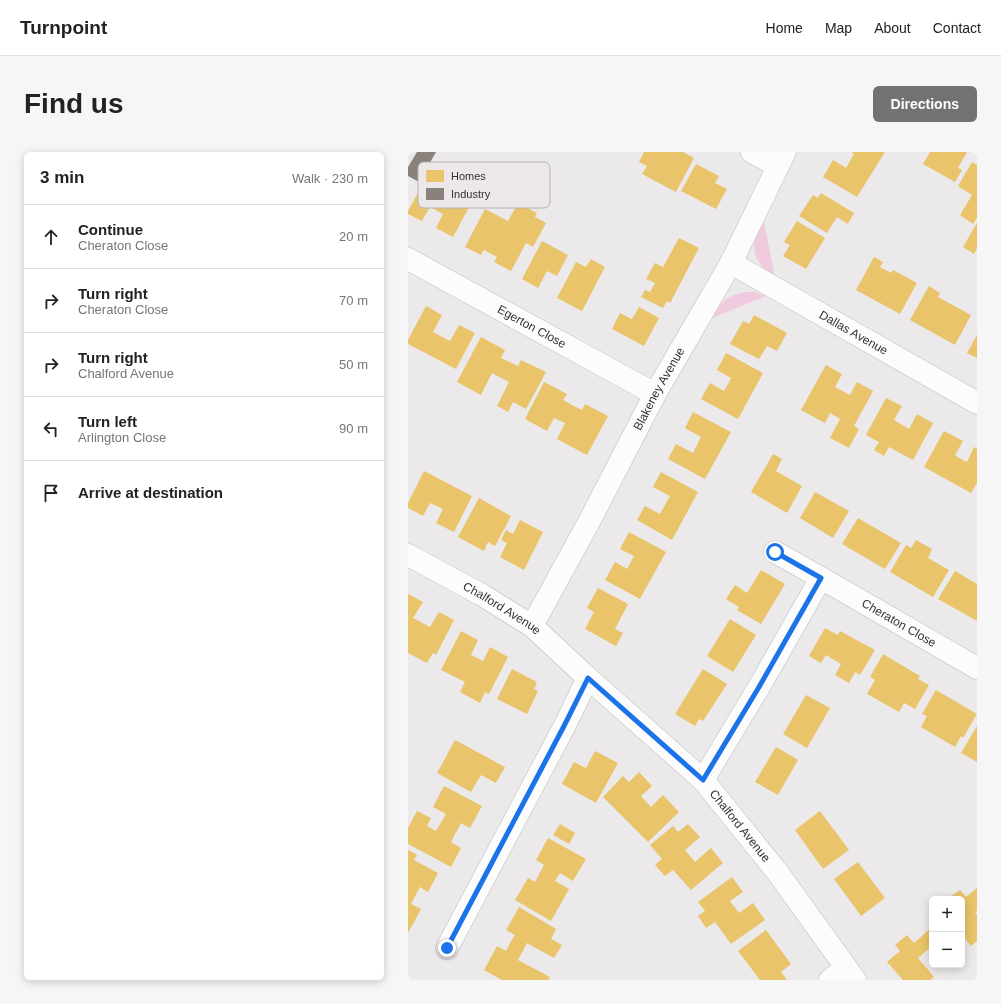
<!DOCTYPE html>
<meta charset="utf-8">
<style>
:root{--surface:#fff;--page:#f6f6f6;--text:#222;--muted:#767676;--line:#e0e0e0;--accent:#737172}
body{margin:0;font-family:Helvetica,sans-serif;background:var(--page);color:var(--text)}
.controls{position:absolute;right:12px;bottom:12px;display:grid;overflow:hidden;border-radius:6px;box-shadow:0 2px 10px #0003}
.controls button{width:36px;height:36px;display:grid;place-items:center;padding:0;border:0;border-bottom:1px solid var(--line);background:var(--surface);color:var(--text);font:20px sans-serif}
.stop{position:absolute;width:12px;height:12px;margin:-9px;border:3px solid #1a73e8;border-radius:50%;background:#fff}
.stop.end{background:#1a73e8;border-color:#fff;box-shadow:0 1px 4px #0008}
.list{margin:0;padding:0;list-style:none}
h2{display:flex;justify-content:space-between;align-items:center;height:52px;margin:0;padding:0 16px;font-size:17px}
h2 small{font-size:13px;font-weight:400;color:var(--muted)}
.list li{display:grid;grid-template-columns:26px 1fr auto;gap:12px;align-items:center;box-sizing:border-box;height:64px;padding:0 16px;border-top:1px solid var(--line)}
.list b{display:block;font-size:15px;white-space:nowrap}
.list p{margin:0;font-size:13px;white-space:nowrap;color:var(--muted)}
.list em{font-size:13px;font-style:normal;color:var(--muted)}
.icon{flex:none;width:22px;height:22px;fill:none;stroke:currentColor;stroke-width:2;stroke-linecap:round;stroke-linejoin:round}
.map{position:relative;flex:none;width:569px;height:828px;overflow:hidden;border-radius:6px}
header{display:flex;align-items:center;gap:24px;box-sizing:border-box;height:56px;padding:0 20px;background:var(--surface);border-bottom:1px solid var(--line)}
header strong{font-size:19px}
nav{display:flex;gap:22px;margin-inline-start:auto;font-size:14px}
.intro{display:flex;align-items:center;justify-content:space-between;box-sizing:border-box;height:96px;padding:0 24px}
h1{margin:0;font-size:28px}
.button{padding:10px 18px;border-radius:6px;background:var(--accent);color:#fff;font-size:14px;font-weight:700}
main{display:flex;gap:24px;padding:0 24px}
aside{flex:1;background:var(--surface);border-radius:6px;box-shadow:0 2px 10px #0003}
.map>svg:first-child{display:block}
.green{fill:#f0cade}
.homes{fill:#e9c46a}
.industry{fill:#8a817c}
.lines{fill:none;stroke-linecap:round;stroke-linejoin:round}
.minor-casing{stroke:#bcbabb;stroke-width:23}
.minor{stroke:#fcfcfc;stroke-width:22}
.route{stroke:#1a73e8;stroke-width:5}
.labels{text-anchor:middle;stroke-width:4;stroke-linejoin:round;paint-order:stroke}
.street-label{font-size:12px;fill:#333132;stroke:#ece8ea}
.key{fill:#ece8ea;stroke:#b4b1b3;stroke-width:1}
.key-label{font-size:11px;fill:#333132}
</style>
<header>
<strong>Turnpoint</strong>
<nav><a>Home</a><a>Map</a><a>About</a><a>Contact</a></nav>
</header>
<div class="intro"><h1>Find us</h1><a class="button">Directions</a></div>
<main>
<aside>
<h2>3 min<small>Walk · 230 m</small></h2>
<ul class="list">
<li><svg class="icon" aria-label="ahead" viewBox="0 0 24 24"><path d="M12 20V5M6 11l6-6 6 6"/></svg><div><b>Continue</b><p>Cheraton Close</p></div><em>20 m</em></li>
<li><svg class="icon" aria-label="right" viewBox="0 0 24 24"><path d="M7 20v-9h11M14 6l5 5-5 5"/></svg><div><b>Turn right</b><p>Cheraton Close</p></div><em>70 m</em></li>
<li><svg class="icon" aria-label="right" viewBox="0 0 24 24"><path d="M7 20v-9h11M14 6l5 5-5 5"/></svg><div><b>Turn right</b><p>Chalford Avenue</p></div><em>50 m</em></li>
<li><svg class="icon" aria-label="left" viewBox="0 0 24 24"><path d="M17 20v-9H6M10 6l-5 5 5 5"/></svg><div><b>Turn left</b><p>Arlington Close</p></div><em>90 m</em></li>
<li><svg class="icon" aria-label="arrive" viewBox="0 0 24 24"><path d="M6 21V4h12l-3 4 3 4H6"/></svg><div><b>Arrive at destination</b></div></li>
</ul>
</aside>
<div class="map">
<svg width="569" height="828" viewBox="0 0 569 828">
<rect width="100%" height="100%" fill="#ebe9ea"/>
<!-- green -->
<path class="green" d="M356,70L367,126C355,117 343,105 347,88C349,82 353,76 356,70Z
M339,140H347L358,144L304,166C314,149 319,143 339,140Z"/>
<!-- homes -->
<path class="homes" d="M236,0H275L286,6L268,40L234,22L239,14L231,10Z
M443,0H477L449,45L415,25L425,8L438,16L446,2Z
M522,0H559L550,16L554,18L547,30L515,12Z
M564,10L569,13V66L565,72L552,63L564,43L550,34Z
M288,12L311,24L307,31L319,37L308,57L273,39Z
M19,24L53,42L54,39L66,46L45,85L28,76L35,62L22,55L14,69L0,62V59Z
M413,41L446,61L440,72L429,65L419,81L391,64L405,43L410,46Z
M110,51L129,61L127,65L138,71L125,95L118,91L103,119L86,110L89,105L76,98L73,103L57,95L77,57L100,69Z
M389,69L417,86L398,117L375,104L382,93L376,90Z
M569,71V96L566,102L555,95Z
M271,86L291,96L262,151L259,149L255,156L233,145L237,138L242,140L247,131L238,127L247,111L255,115Z
M134,89L160,103L149,124L139,119L130,136L114,127Z
M466,105L475,110L472,115L483,121L485,118L509,131L492,162L448,138Z
M183,107L197,115L174,159L149,146L168,110L178,115Z
M521,134L532,141L530,145L563,163L547,193L502,168Z
M18,154L34,163L25,180L42,189L51,173L67,181L48,217L0,192V188Z
M231,155L251,166L236,194L204,177L212,161L224,167Z
M346,163L379,181L369,199L359,194L351,207L322,192L335,169L341,172Z
M569,183V206L559,201Z
M73,185L97,198L93,206L110,214L113,208L138,220L118,257L105,250L100,260L89,254L101,230L84,221L73,243L49,230Z
M318,201L355,221L330,267L293,247L302,231L316,239L320,232L323,226L309,218Z
M418,213L434,222L427,235L442,243L449,230L465,239L446,274L451,277L441,296L422,286L432,267L422,261L417,271L393,258Z
M136,230L159,242L155,248L164,253L174,258L177,252L200,264L179,303L149,287L157,271L155,270L146,266L139,279L117,267Z
M478,246L494,254L486,268L501,277L509,262L525,271L505,308L481,295L476,304L466,298L471,290L458,283Z
M285,260L323,280L297,327L260,307L268,292L285,301L293,285L277,276Z
M536,279L555,289L547,303L551,306L559,310L566,295L569,297V331L563,341L516,315Z
M365,302L374,307L368,319L394,334L379,361L343,340Z
M16,319L64,344L46,380L28,371L35,357L22,351L15,364L0,356V351Z
M253,320L290,340L264,388L229,368L237,354L252,362L262,344L245,335Z
M407,340L441,359L425,386L392,366Z
M71,346L103,364L87,394L80,390L76,399L50,385Z
M450,366L493,391L477,417L434,392Z
M112,368L135,380L116,418L92,405L99,391L93,388L98,378L105,382Z
M221,380L258,400L232,447L197,428L207,410L219,417L226,404L212,397Z
M508,388L524,397L520,406L541,418L525,445L482,420L498,393L503,396Z
M353,418L377,432L353,472L329,458L331,455L318,447L327,433L339,441Z
M547,419L569,432V469L530,447Z
M190,436L220,452L207,477L215,481L208,494L177,477L186,460L179,456Z
M0,442L15,450L5,466L22,475L31,460L46,468L28,503L25,501L19,511L0,501Z
M322,467L348,483L325,520L299,504Z
M417,476L430,483L432,479L467,498L452,523L447,520L441,531L427,523L433,512L418,503L413,511L401,504Z
M53,479L70,488L63,503L75,509L82,495L100,505L81,542L77,540L72,551L52,540L57,530L33,518Z
M475,502L512,524L510,527L521,533L507,557L496,551L491,560L459,542L467,528L462,525Z
M104,517L129,530L126,537L130,539L119,562L89,547Z
M295,517L319,532L295,569L291,567L287,574L267,562Z
M528,538L569,562L555,586L553,584L547,595L513,575L519,564L514,562Z
M398,543L422,556L399,596L375,582Z
M569,574V610L553,601Z
M47,588L97,615L88,631L73,623L63,640L29,621Z
M368,595L390,608L370,643L347,630Z
M187,599L210,611L188,651L154,632L166,610L178,616Z
M231,620L244,634L233,644L243,655L255,643L271,660L240,690L195,645L215,624L221,630Z
M36,634L74,654L62,676L53,671L43,690L53,696L43,715L0,692V676L9,659L23,666L19,674L28,679L38,662L25,655Z
M412,659L441,698L415,717L387,678Z
M152,672L167,681L161,692L145,683Z
M280,672L292,685L277,698L287,710L303,696L315,711L283,738L265,718L257,724L247,713L254,707L242,693L265,674L270,680Z
M140,686L178,707L165,729L152,721L147,729L161,737L143,769L107,748L120,726L127,730L136,713L128,708Z
M0,698L9,703L6,708L30,721L20,740L12,735L3,752L13,757L0,781Z
M450,710L477,746L453,764L426,727Z
M324,725L335,740L322,749L331,761L345,751L357,768L323,792L307,770L298,776L290,764L297,759L290,750Z
M569,736V759L567,760L569,763V789L563,794L554,783V747H543L542,745L552,738L558,745Z
M111,755L148,777L143,787L154,793L146,806L119,791L110,808L142,825L140,828H94L76,818L89,794L98,799L102,791L107,783L98,778Z
M524,775V796L523,795L510,806L526,825L522,828H495L479,810L492,799L487,793L499,783L506,791Z
M358,778L383,812L373,820L379,828H352L330,799Z"/>
<!-- industry -->
<path class="industry" d="M9,0H28L11,30L0,24V15Z"/>
<g class="lines">
<!-- minor casing -->
<g class="minor-casing">
<g id="minor">
<path d="M344,0L370,14"/>
<path id="s1" d="M0,107L247,242"/>
<path id="s2" d="M323,111L569,251"/>
<path d="M367,400L413,426"/>
<path id="s3" d="M0,403L74,443L124,474L180,526L295,628L370,721L447,828"/>
<path id="s4" d="M124,474L182,368L247,242L323,111L377,0"/>
<path id="s5" d="M295,628L351,535L413,426L569,516"/>
<path d="M39,796L156,575L180,526"/>
<path d="M422,828L437,816"/>
</g>
</g>
<!-- minor -->
<use href="#minor" class="minor"/>
</g>
<g class="lines">
<!-- route -->
<path class="route" d="M39,796L156,574L180,526L295,628L351,535L413,426L367,400"/>
</g>
<g class="labels">
<!-- street labels -->
<g class="street-label">
<text dy="4" stroke="none"><textPath href="#s1" startOffset="141">Egerton Close</textPath></text>
<text dy="4" stroke="none"><textPath href="#s2" startOffset="141">Dallas Avenue</textPath></text>
<text dy="4" stroke="none"><textPath href="#s4" startOffset="269">Blakeney Avenue</textPath></text>
<text dy="4" stroke="none"><textPath href="#s3" startOffset="108">Chalford Avenue</textPath></text>
<text dy="4" stroke="none"><textPath href="#s5" startOffset="324">Cheraton Close</textPath></text>
<text dy="4" stroke="none"><textPath href="#s3" startOffset="432">Chalford Avenue</textPath></text>
</g>
</g>
<!-- legend -->
<rect x="10" y="10" width="132" height="46" rx="6" class="key"/>
<rect x="18" y="18" width="18" height="12" fill="#e9c46a"/>
<rect x="18" y="36" width="18" height="12" fill="#8a817c"/>
<g class="key-label">
<text x="43" y="28">Homes</text>
<text x="43" y="46">Industry</text>
</g>
</svg>
<div class="controls">
<button>+</button>
<button>−</button>
</div>
<div class="stop" style="left:367px;top:400px"></div>
<div class="stop end" style="left:39px;top:796px"></div>
</div>
</main>
